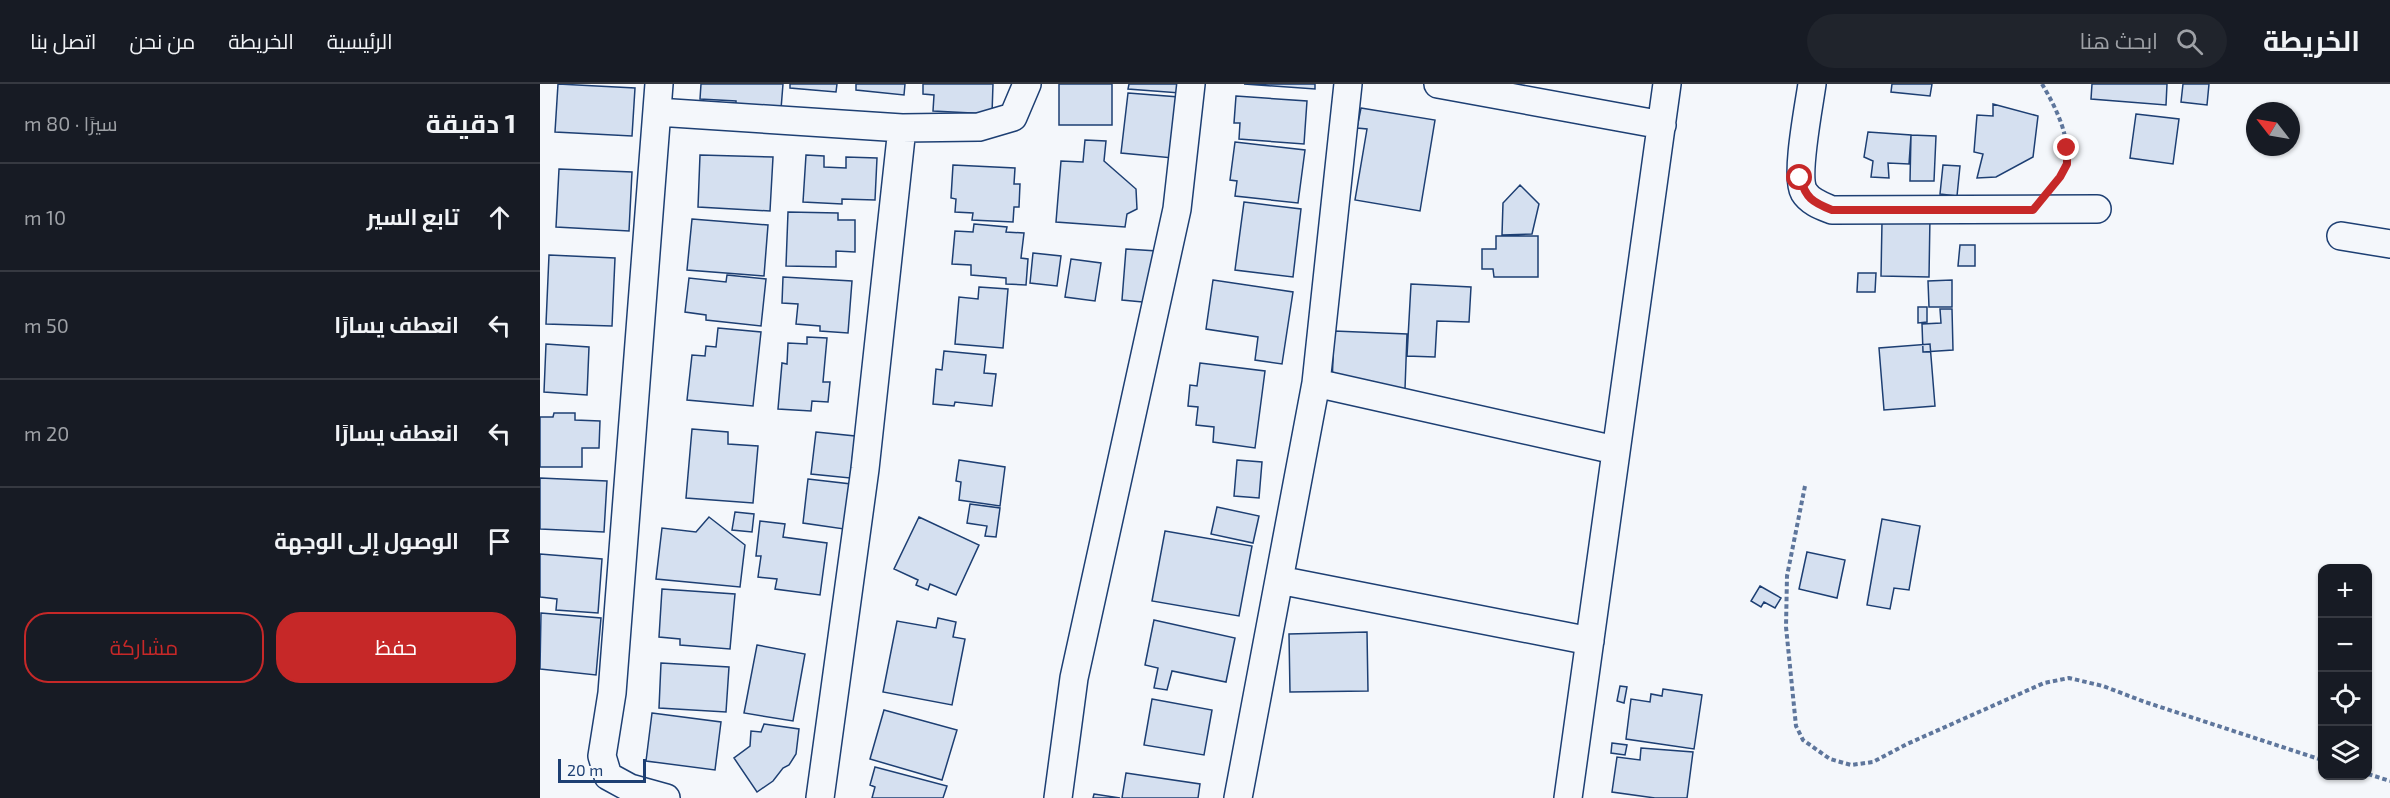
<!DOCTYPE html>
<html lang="ar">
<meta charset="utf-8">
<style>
:root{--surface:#171b24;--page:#20242c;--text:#f1f3f6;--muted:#9ea1a6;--line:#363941;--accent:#c62828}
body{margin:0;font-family:"Exo 2",Cairo,sans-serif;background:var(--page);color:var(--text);direction:rtl}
.controls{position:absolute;right:18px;bottom:18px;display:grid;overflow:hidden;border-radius:12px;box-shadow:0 2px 4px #0004}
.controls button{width:54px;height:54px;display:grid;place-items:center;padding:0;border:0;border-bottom:2px solid var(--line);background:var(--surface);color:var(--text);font:30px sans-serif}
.compass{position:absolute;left:1706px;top:18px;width:54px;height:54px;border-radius:50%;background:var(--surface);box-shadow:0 2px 4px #0004;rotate:301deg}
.scale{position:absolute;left:18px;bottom:15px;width:88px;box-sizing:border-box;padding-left:6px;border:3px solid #1d3f73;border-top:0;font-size:16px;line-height:21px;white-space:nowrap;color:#1d3f73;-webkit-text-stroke:4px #f4f7fb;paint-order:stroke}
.stop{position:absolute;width:18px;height:18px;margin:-14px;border:4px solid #c62828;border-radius:50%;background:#fff}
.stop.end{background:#c62828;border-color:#fff;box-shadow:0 2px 6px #0008}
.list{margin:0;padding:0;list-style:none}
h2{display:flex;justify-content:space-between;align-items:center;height:78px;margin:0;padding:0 24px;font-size:26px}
h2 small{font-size:20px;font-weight:400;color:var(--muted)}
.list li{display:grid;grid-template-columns:39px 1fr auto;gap:18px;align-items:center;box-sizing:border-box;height:108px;padding:0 24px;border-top:2px solid var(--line)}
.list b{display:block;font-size:22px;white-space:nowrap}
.list em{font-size:20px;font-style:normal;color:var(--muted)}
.actions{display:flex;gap:12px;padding:18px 24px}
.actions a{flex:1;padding:14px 0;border:2px solid var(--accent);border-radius:24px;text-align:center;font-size:21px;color:var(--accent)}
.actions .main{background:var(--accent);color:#fff}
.icon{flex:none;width:33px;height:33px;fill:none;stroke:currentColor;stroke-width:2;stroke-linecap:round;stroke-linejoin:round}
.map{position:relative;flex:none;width:1850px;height:714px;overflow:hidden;direction:ltr}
header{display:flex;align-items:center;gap:36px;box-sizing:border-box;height:84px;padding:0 30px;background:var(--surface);border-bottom:2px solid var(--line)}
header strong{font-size:28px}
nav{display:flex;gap:33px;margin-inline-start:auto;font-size:21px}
.search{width:420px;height:54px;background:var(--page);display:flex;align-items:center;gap:15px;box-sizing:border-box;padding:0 21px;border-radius:33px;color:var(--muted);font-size:22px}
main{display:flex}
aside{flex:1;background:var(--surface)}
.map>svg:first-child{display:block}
.building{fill:#d5e0f0;stroke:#1d3f73;stroke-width:1.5}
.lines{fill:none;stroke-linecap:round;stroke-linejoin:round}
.street-casing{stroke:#1d3f73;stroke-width:30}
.path{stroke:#5e769c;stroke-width:4;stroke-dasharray:4.5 3;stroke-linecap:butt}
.street{stroke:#f4f7fb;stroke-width:27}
.route{stroke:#c62828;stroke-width:8}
</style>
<header>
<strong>الخريطة</strong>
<div class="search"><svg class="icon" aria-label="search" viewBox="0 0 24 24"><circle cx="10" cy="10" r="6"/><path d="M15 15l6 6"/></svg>ابحث هنا</div>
<nav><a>الرئيسية</a><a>الخريطة</a><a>من نحن</a><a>اتصل بنا</a></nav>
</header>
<main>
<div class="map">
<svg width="1850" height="714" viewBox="0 0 1850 714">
<rect width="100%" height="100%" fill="#f4f7fb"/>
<!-- building -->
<path class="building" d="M18,0L95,4L92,52L15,48Z
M161,0H243L241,25L196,26V17L160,15Z
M250,0H297L296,8L250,4Z
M316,0H365L364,11L316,6Z
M383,0H453L452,30L393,27L394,11L383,10Z
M519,0H572V41H519Z
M589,0H640V9L588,5Z
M704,0H775V5Z
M1352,0H1392L1390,12L1351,8Z
M1552,0H1627L1626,21L1551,15Z
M1643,0H1669L1667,21L1641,18Z
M588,9L639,13L633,74L581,69Z
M696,12L767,17L764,60L699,55L700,39H694Z
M1453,20L1498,32L1493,73L1456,93L1437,94L1443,70L1434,68L1437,31L1453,32Z
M821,24L895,36L880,127L815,116L827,45L817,44Z
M1596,30L1639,35L1633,80L1590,74Z
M1328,48L1371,51L1369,80L1348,79L1349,94L1331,93L1333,77L1324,73Z
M1371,51L1396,52L1394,97H1370Z
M545,56L566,57L564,77L596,105L597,125L587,130L585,143L516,138L521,77L543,78Z
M695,58L765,66L758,119L695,112L697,97L690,96Z
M160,71L233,73L230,127L158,123Z
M266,71L284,72V83L306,84V73L337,74L335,116L302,115V120L263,118Z
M413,81L475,84L474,100H480L479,123H474L473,138L432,136L433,129L415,128L416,115L411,114Z
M1403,81L1420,82L1417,112L1400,110Z
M19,85L92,88L89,147L16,143Z
M980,101L999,120L992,150L962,151L963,119Z
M704,118L761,125L753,193L695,186Z
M248,128L298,129V136H315V168L296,167V183L246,182Z
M1390,132L1389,193L1341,192L1342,138Z
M152,135L228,141L224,192L147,186Z
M434,140L467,143L466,148L484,149L481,174L488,175L486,201L466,200V194L431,191V181L412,180L415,147L433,148Z
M956,152H998V193H954L953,185H942V165H956Z
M1420,161H1435V182H1418Z
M586,165L617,167L613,219L582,216Z
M493,169L521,172L517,202L490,199Z
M9,171L75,174L72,242L6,240Z
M531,175L561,179L555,217L525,213Z
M1318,189H1336L1335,208H1317Z
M187,191L226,195L221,242L166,236V231L145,228L149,194L186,198Z
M243,193L312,197L308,249L280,247V242L256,240L258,220L242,219Z
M673,196L753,208L742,280L715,276L718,253L666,245Z
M1412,196V223H1389L1388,197Z
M871,200L931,203L929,238L897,237L895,273L867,272Z
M439,203L468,205L463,264L415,260L419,213L438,215Z
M1378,223H1387V238L1378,239Z
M1400,225H1412L1413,266L1383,268L1382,240L1401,239Z
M178,244L221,248L213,322L147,316L152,271L165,272L166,262L176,263Z
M794,247L867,250L865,305L792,302Z
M267,253L287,254L283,298H290L288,318L272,317L271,327L238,325L242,279L247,280L248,259L267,260Z
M6,260L49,263L47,311L4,308Z
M1390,260L1395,322L1344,326L1339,264Z
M404,267L446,271L444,289L456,290L452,322L415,318L414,322L393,320L396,285L402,286Z
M660,279L725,287L715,364L673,358L674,343L656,341L658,323L648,322L650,301L657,302Z
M14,329H35V336L60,337L59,364H42V383H0V333H13Z
M152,345L188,348V360L218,362L213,419L146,414Z
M276,348L315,352L310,394L271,390Z
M419,376L465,383L460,422L419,416L421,398L416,397Z
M697,376L722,378L719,414L694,412Z
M0,394L67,397L64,448L0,445Z
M268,395L311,400L304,445L263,439Z
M430,420L460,424L456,453L445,452L447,442L427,439Z
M677,423L719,432L713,459L671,450Z
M195,428L214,430L212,448L192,446Z
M169,433L205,461L200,503L116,495L122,444L156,448Z
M379,433L439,461L416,511L390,500L388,506L376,501L378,496L354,485Z
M1342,435L1380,442L1369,506L1354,504L1350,525L1327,521Z
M220,437L245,440L243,453L287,459L280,511L235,505L237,495L218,493L221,472H216Z
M625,447L712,462L699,532L612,517Z
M1267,468L1305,476L1297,514L1259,505Z
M0,470L62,475L58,529L16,526L17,515L0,513Z
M1220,502L1241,514L1235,524L1224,518L1221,523L1211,517Z
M122,505L195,510L190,565L140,561V555L119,553Z
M1,529L61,534L56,591L0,585Z
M398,534L416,538L413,553L425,555L412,621L343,608L357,537L396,544Z
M614,536L695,554L686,598L632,587L627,606L614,604L618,584L605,581Z
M827,548L828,607L750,608L749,550Z
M217,561L265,570L253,637L204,629Z
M121,579L189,583L186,628L119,624Z
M1080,602L1087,603L1084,619L1077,617Z
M1123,605L1162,611L1154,665L1086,655L1091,615L1110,618L1111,610L1122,612Z
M612,615L672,626L664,671L604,661Z
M344,626L417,646L402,696L330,675Z
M112,629L181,638L175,686L106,677Z
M224,640L259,645L256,670L249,681L243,684L233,697L217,708L194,674L210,662L211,647L221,648Z
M1072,659L1087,661L1085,671L1071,669Z
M1101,664L1153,668L1147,714H1115L1072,708L1077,673L1100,676Z
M335,683L407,702L403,714H332L335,703L330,701Z
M586,689L660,700L658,714H582Z
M554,710L580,714H553Z"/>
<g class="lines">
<!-- street casing -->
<g class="street-casing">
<path id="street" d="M119,0L72,609L62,672L68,692L90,704L126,714
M898,0L1122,41
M1272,0C1269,22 1255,92 1264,108C1270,118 1282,122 1292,126L1557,125
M117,28L362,44L439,43L473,33L487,0
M1801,152L1850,160
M776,299L1075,366
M739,496L1050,557
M280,714L325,385L362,44
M518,714L534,594L637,125L651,0
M698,714L776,299L808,0
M1028,714L1127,0"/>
</g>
<!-- path -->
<path class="path" d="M1502,0C1518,27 1540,70 1516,97
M1265,402L1247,492L1246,543L1256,642L1263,656L1290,675L1311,681L1333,678L1367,660L1504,599L1529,594L1563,602L1605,618L1782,676
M1828,690L1850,697"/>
<!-- street -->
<use href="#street" class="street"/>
</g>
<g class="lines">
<!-- route -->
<path class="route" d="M1260,94C1266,114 1272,118 1292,126H1493L1520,93L1527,80V64"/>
</g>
</svg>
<div class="controls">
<button>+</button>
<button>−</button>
<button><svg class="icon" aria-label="locate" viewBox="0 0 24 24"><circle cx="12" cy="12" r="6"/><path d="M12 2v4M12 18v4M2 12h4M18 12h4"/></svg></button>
<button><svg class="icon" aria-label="layers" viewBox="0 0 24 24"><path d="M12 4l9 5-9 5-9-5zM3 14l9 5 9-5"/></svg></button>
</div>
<svg class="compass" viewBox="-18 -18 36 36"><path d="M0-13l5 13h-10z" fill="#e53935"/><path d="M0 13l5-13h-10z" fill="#9ea1a6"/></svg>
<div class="scale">20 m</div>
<div class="stop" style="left:1260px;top:94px"></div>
<div class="stop end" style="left:1527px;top:64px"></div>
</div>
<aside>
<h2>1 دقيقة<small>سيرًا · 80 m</small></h2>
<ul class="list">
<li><svg class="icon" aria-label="ahead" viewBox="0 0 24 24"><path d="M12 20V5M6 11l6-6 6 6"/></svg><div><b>تابع السير</b></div><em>10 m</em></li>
<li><svg class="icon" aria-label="left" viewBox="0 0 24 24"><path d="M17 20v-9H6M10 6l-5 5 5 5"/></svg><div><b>انعطف يسارًا</b></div><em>50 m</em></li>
<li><svg class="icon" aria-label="left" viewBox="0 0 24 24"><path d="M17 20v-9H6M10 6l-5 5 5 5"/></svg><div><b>انعطف يسارًا</b></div><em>20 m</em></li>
<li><svg class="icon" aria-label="arrive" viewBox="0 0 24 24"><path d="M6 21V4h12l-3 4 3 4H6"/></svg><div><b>الوصول إلى الوجهة</b></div></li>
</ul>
<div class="actions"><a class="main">حفظ</a><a>مشاركة</a></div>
</aside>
</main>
